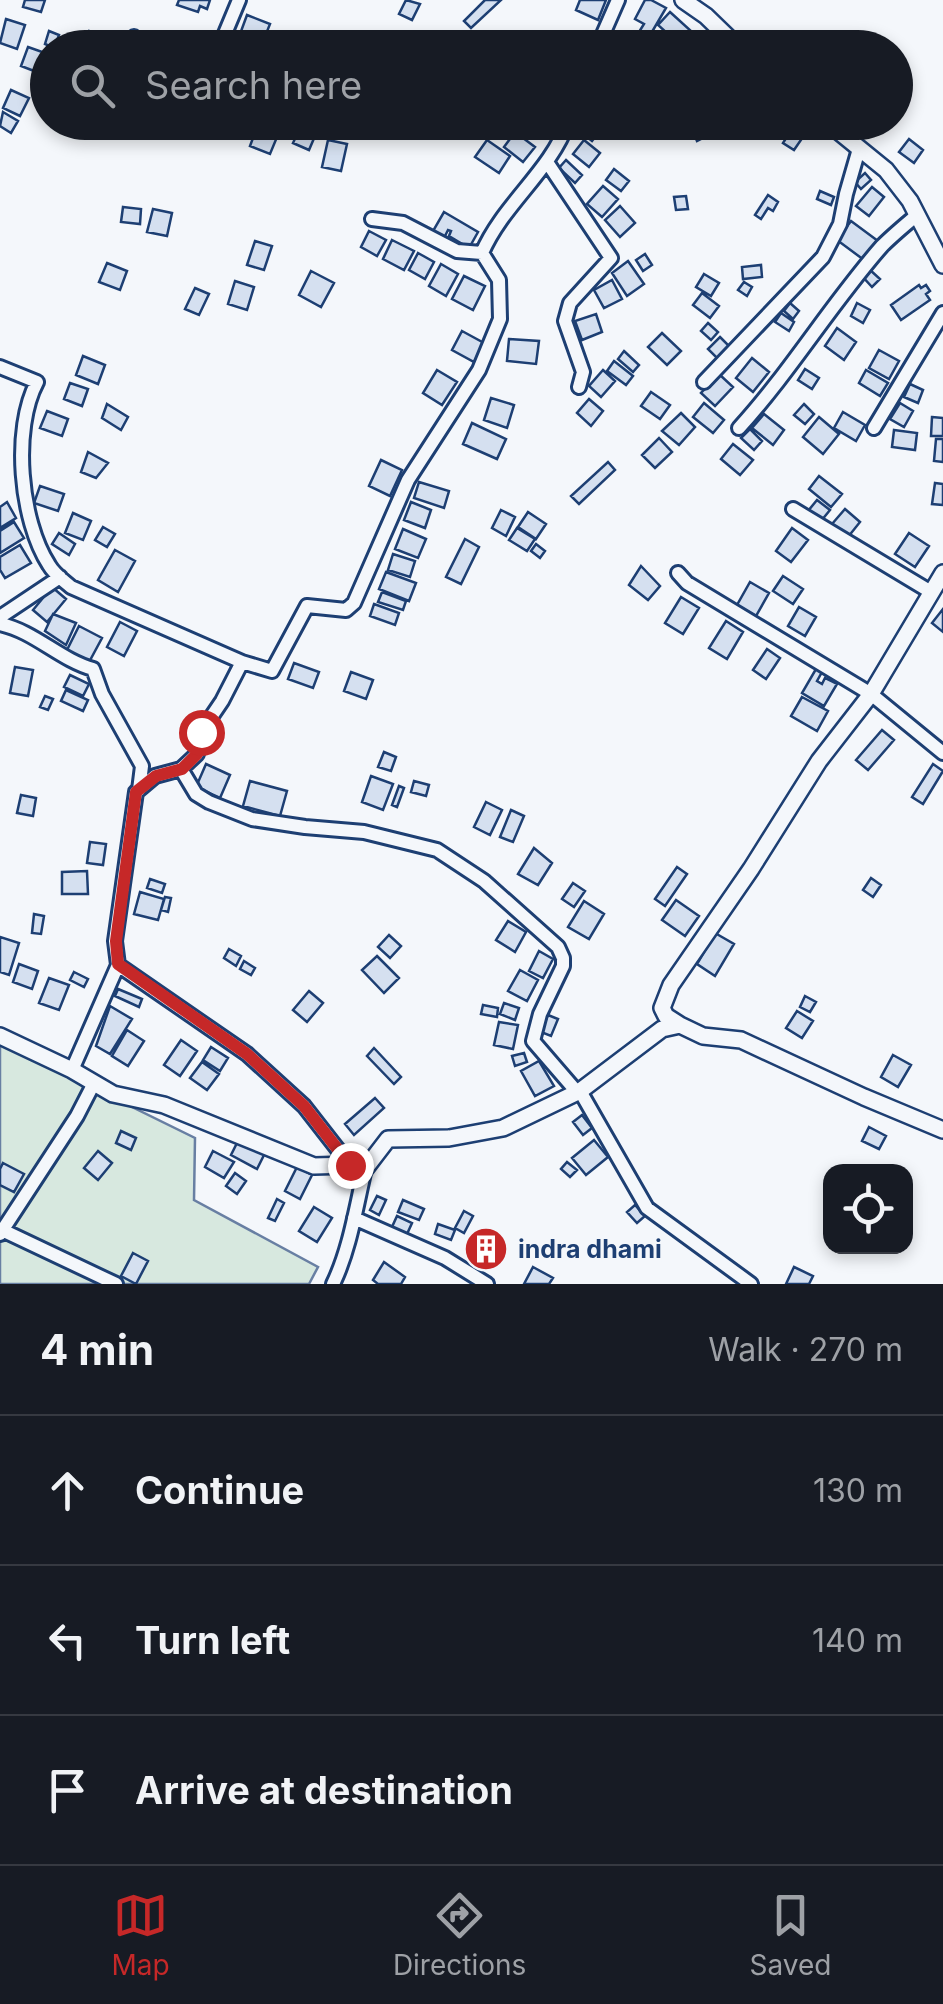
<!DOCTYPE html>
<meta charset="utf-8">
<style>
:root{--surface:#171b24;--page:#242831;--text:#f1f3f6;--muted:#9ea1a6;--line:#363941;--accent:#c62828}
body{margin:0;font-family:Inter,sans-serif;background:var(--page);color:var(--text)}
.controls{position:absolute;right:30px;bottom:30px;display:grid;overflow:hidden;border-radius:20px;box-shadow:0 5px 15px #0003}
.controls button{width:90px;height:90px;display:grid;place-items:center;padding:0;border:0;border-bottom:2px solid var(--line);background:var(--surface);color:var(--text);font:50px sans-serif}
.stop{position:absolute;width:30px;height:30px;margin:-22px;border:8px solid #c62828;border-radius:50%;background:#fff}
.stop.end{background:#c62828;border-color:#fff;box-shadow:0 2px 10px #0008}
.list{margin:0;padding:0;list-style:none}
h2{display:flex;justify-content:space-between;align-items:center;height:130px;margin:0;padding:0 40px;font-size:42px}
h2 small{font-size:32px;font-weight:400;color:var(--muted)}
.list li{display:grid;grid-template-columns:65px 1fr auto;gap:30px;align-items:center;box-sizing:border-box;height:150px;padding:0 40px;border-top:2px solid var(--line)}
.list b{display:block;font-size:38px;white-space:nowrap}
.list em{font-size:32px;font-style:normal;color:var(--muted)}
.icon{flex:none;width:55px;height:55px;fill:none;stroke:currentColor;stroke-width:2;stroke-linecap:round;stroke-linejoin:round}
.map{position:relative;flex:none;width:943px;height:1284px;overflow:hidden}
.search{position:absolute;background:var(--surface);box-shadow:0 5px 15px #0003;left:30px;right:30px;top:30px;height:110px;display:flex;align-items:center;gap:25px;box-sizing:border-box;padding:0 35px;border-radius:55px;color:var(--muted);font-size:38px}
.sheet{height:580px;background:var(--surface)}
nav{display:flex;justify-content:space-around;align-items:center;box-sizing:border-box;height:140px;border-top:2px solid var(--line);background:var(--surface);font-size:28px;color:var(--muted)}
nav a{display:grid;justify-items:center;gap:5px}
nav .on{color:var(--accent)}
.map>svg:first-child{display:block}
.green{fill:#d7e8df;stroke:#687fa3;stroke-width:2.5}
.building{fill:#d5e0f0;stroke:#1d3f73;stroke-width:2.5}
.lines{fill:none;stroke-linecap:round;stroke-linejoin:round}
.minor-casing{stroke:#1d3f73;stroke-width:18}
.tertiary-casing{stroke:#1d3f73;stroke-width:20}
.minor{stroke:#f4f7fb;stroke-width:12}
.tertiary{stroke:#f4f7fb;stroke-width:15}
.route{stroke:#c62828;stroke-width:12}
.labels{text-anchor:middle;stroke-width:8;stroke-linejoin:round;paint-order:stroke}
.poi-label{font-size:25px;font-weight:bold;fill:#1d3f73;stroke:#f4f7fb;text-anchor:start}
</style>
<div class="map">
<svg width="943" height="1284" viewBox="0 0 943 1284">
<rect width="100%" height="100%" fill="#f4f7fb"/>
<!-- green -->
<path class="green" d="M0,1042L195,1138L194,1200L318,1267L309,1284H0Z"/>
<!-- building -->
<path class="building" d="M25,0H45L41,12L23,7Z
M179,0H210L207,9L200,6L198,12L177,5Z
M406,0L420,4L412,20L399,14Z
M485,0H501L471,28L464,21Z
M580,0H606L598,20L576,10Z
M645,0H651L666,8L649,37L639,32L644,24L635,19Z
M670,12L691,31L679,44L658,25Z
M247,15L270,24L262,44L240,34Z
M6,19L25,25L17,49L0,43Z
M49,31L59,35L54,48L45,44Z
M89,31L109,38L106,48H84Z
M698,35L707,48H681Z
M184,38L205,45L204,48H180Z
M28,47L48,54L42,74L21,66Z
M11,90L29,98L20,116L3,108Z
M3,112L18,121L11,133L0,126Z
M259,122L282,125L270,154L250,146Z
M483,122H499L491,134L481,126Z
M525,122H545L539,132Z
M581,122H596L603,127L592,141L577,129Z
M689,122H706L707,126L704,128L707,136L697,141Z
M299,130L315,136L309,150L293,143Z
M791,130L803,137L794,150L783,143Z
M515,132L535,147L523,162L504,147Z
M909,139L923,150L914,163L899,152Z
M328,140L347,144L341,171L322,167Z
M487,140L510,156L499,173L475,157Z
M584,140L600,153L589,167L573,154Z
M566,160L582,175L575,183L559,168Z
M614,169L629,181L621,191L606,180Z
M865,173L871,180L861,189L855,182Z
M603,186L618,199L602,217L587,204Z
M872,187L884,197L869,216L856,206Z
M820,191L834,197L831,205L817,199Z
M768,195L778,202L773,211L768,208L761,219L755,215Z
M686,196L688,209L676,210L674,197Z
M620,206L635,223L620,237L605,220Z
M123,207L141,209L140,224L121,222Z
M153,209L172,213L167,236L147,232Z
M444,212L478,232L469,248L449,236L451,231L448,230L444,238L433,231Z
M851,221L878,241L864,260L837,240Z
M369,231L386,240L377,256L361,247Z
M392,240L414,251L404,270L383,259Z
M255,241L272,246L264,270L247,265Z
M418,253L434,262L425,279L409,270Z
M645,254L652,265L643,271L636,260Z
M628,261L644,284L627,296L612,273Z
M107,263L127,271L120,290L99,282Z
M441,264L458,274L446,296L429,286Z
M761,265L762,277L743,279L742,267Z
M869,269L880,279L872,287L862,276Z
M311,271L334,283L321,307L299,295Z
M704,274L719,283L711,296L696,287Z
M464,276L485,286L473,310L452,299Z
M612,280L622,299L604,308L594,290Z
M235,281L254,287L247,310L228,304Z
M744,282L752,287L747,296L738,290Z
M919,285L921,288L926,285L930,291L926,294L930,300L901,320L891,305Z
M195,288L209,294L199,315L185,309Z
M702,293L719,306L710,318L693,305Z
M790,303L799,311L793,319L784,311Z
M857,303L870,310L863,323L851,316Z
M781,313L794,322L789,331L775,322Z
M596,314L602,332L582,340L575,321Z
M708,323L718,332L711,340L701,331Z
M837,328L856,342L844,360L825,346Z
M462,331L484,343L474,362L452,350Z
M662,333L681,351L667,365L648,347Z
M720,337L731,348L720,361L708,349Z
M509,339L539,341L536,364L507,361Z
M879,350L899,361L889,379L869,368Z
M624,351L639,365L633,372L618,359Z
M83,356L105,365L98,384L76,375Z
M752,358L769,372L753,392L736,378Z
M614,361L633,376L626,385L607,371Z
M805,369L819,378L812,389L798,380Z
M437,370L457,382L442,405L423,393Z
M603,370L615,381L601,397L589,386Z
M866,370L888,383L880,396L859,383Z
M719,374L733,387L715,406L701,393Z
M70,383L88,389L82,406L64,399Z
M910,384L923,390L918,403L904,397Z
M651,392L670,405L660,419L641,406Z
M491,398L514,405L507,428L484,420Z
M589,399L603,411L591,426L577,413Z
M704,403L724,420L713,433L693,417Z
M900,403L913,411L904,427L890,419Z
M107,404L128,417L121,430L102,418Z
M804,404L814,414L805,424L794,415Z
M47,411L68,419L62,436L40,428Z
M843,412L865,425L856,441L834,428Z
M681,413L695,427L679,445L662,431Z
M764,414L784,430L773,445L752,428Z
M819,417L839,434L823,454L803,437Z
M932,417L943,418V436H931Z
M472,423L506,439L497,459L463,444Z
M750,429L762,441L754,450L741,438Z
M894,430L917,433L915,450L892,447Z
M659,438L672,452L655,468L642,455Z
M936,439H943V462L934,461Z
M733,444L753,460L740,475L721,459Z
M88,452L108,463L96,478L81,472Z
M381,460L402,470L390,496L369,486Z
M608,462L615,470L579,504L571,496Z
M819,476L842,494L831,507L809,489Z
M419,482L449,491L444,508L414,498Z
M935,483L943,484V505L932,504Z
M40,486L64,494L58,511L34,503Z
M817,500L830,510L821,521L808,511Z
M7,502L16,518L0,528V507Z
M411,502L431,510L425,528L404,520Z
M845,509L860,522L848,537L832,524Z
M501,510L515,517L506,536L492,528Z
M528,512L546,524L536,539L518,527Z
M73,513L91,521L83,540L65,533Z
M14,522L24,538L0,553V531Z
M103,527L115,534L107,547L95,540Z
M517,528L535,539L527,551L509,540Z
M792,528L808,540L791,562L776,551Z
M403,529L426,539L418,558L395,549Z
M59,533L75,544L69,555L52,544Z
M909,533L929,546L915,567L895,554Z
M465,539L479,547L461,584L446,577Z
M536,544L545,551L540,558L531,551Z
M20,545L31,563L5,578L0,570V557Z
M115,550L135,561L118,592L98,580Z
M393,554L415,561L410,577L388,570Z
M641,566L660,586L648,600L629,585Z
M386,572L416,583L409,601L379,589Z
M783,576L803,589L793,604L773,591Z
M750,582L769,593L756,616L737,605Z
M52,587L66,599L47,622L33,610Z
M382,592L406,601L403,610L378,602Z
M681,597L699,608L683,634L665,623Z
M374,604L399,613L395,625L370,616Z
M799,607L816,617L805,636L788,626Z
M943,609V632L932,623Z
M53,614L76,623L66,645L45,631Z
M726,621L743,632L727,659L709,648Z
M120,622L137,631L124,656L107,647Z
M79,626L102,638L88,664L66,652Z
M767,649L780,658L766,679L753,670Z
M294,663L319,672L313,688L288,679Z
M15,667L33,670L28,696L10,693Z
M816,669L822,672L817,681L822,684L825,678L837,684L824,706L802,693Z
M351,672L373,680L366,699L344,691Z
M70,675L89,684L83,696L64,687Z
M66,690L88,700L83,711L61,701Z
M45,696L53,699L48,710L40,707Z
M802,697L828,711L817,731L791,716Z
M882,730L894,740L868,770L856,760Z
M384,752L396,757L391,771L378,767Z
M206,764L230,775L220,798L196,787Z
M933,764L943,771L923,804L912,797Z
M371,776L393,784L383,810L362,802Z
M250,781L287,791L280,816L243,806Z
M414,781L429,785L426,796L411,792Z
M399,786L404,788L397,807L392,805Z
M21,795L36,798L33,816L17,813Z
M486,802L502,810L490,835L474,827Z
M511,810L524,816L513,842L500,837Z
M90,842L106,844L103,865L87,863Z
M534,848L552,863L538,885L518,874Z
M677,867L687,874L665,906L655,899Z
M87,871L88,894H62V872Z
M871,878L881,885L873,897L863,890Z
M150,879L165,884L162,893L147,888Z
M573,883L585,891L574,907L562,899Z
M140,892L164,899L158,920L134,914Z
M165,897L171,898L168,912L161,910Z
M676,900L699,916L685,936L662,920Z
M584,901L604,914L589,939L568,927Z
M34,914L44,916L41,934L32,933Z
M508,921L526,932L515,952L496,940Z
M715,933L734,944L715,976L697,964Z
M389,935L401,946L390,958L378,947Z
M0,937L19,943L9,975L0,972Z
M229,949L241,956L236,966L224,958Z
M539,951L553,959L543,978L529,971Z
M377,956L399,978L384,993L362,970Z
M244,961L255,968L251,975L240,969Z
M19,964L38,971L32,989L13,982Z
M520,970L538,980L527,1001L508,991Z
M74,972L88,979L84,987L70,980Z
M49,978L69,985L59,1010L39,1003Z
M118,989L142,999L139,1007L115,996Z
M309,991L323,1003L307,1022L293,1010Z
M805,996L816,1002L810,1012L800,1007Z
M504,1003L519,1008L515,1020L500,1014Z
M483,1005L498,1008L497,1017L481,1014Z
M110,1006L132,1019L110,1054L96,1046Z
M797,1011L813,1021L802,1038L786,1028Z
M548,1015L558,1019L551,1036L541,1032Z
M499,1022L518,1025L513,1049L494,1045Z
M127,1030L144,1041L128,1066L112,1056Z
M181,1040L197,1051L180,1076L164,1065Z
M211,1047L228,1058L220,1071L203,1060Z
M374,1048L401,1077L394,1084L367,1056Z
M524,1053L527,1062L515,1066L512,1056Z
M893,1055L911,1065L898,1087L881,1077Z
M539,1061L554,1086L535,1096L521,1071Z
M202,1062L219,1074L207,1090L190,1078Z
M375,1098L384,1108L354,1135L345,1124Z
M582,1115L592,1128L583,1135L573,1122Z
M869,1127L886,1136L879,1149L862,1141Z
M121,1131L136,1138L131,1150L116,1143Z
M594,1140L608,1157L586,1175L572,1158Z
M238,1141L264,1155L257,1169L231,1155Z
M98,1151L112,1163L98,1180L84,1168Z
M213,1151L234,1162L224,1178L205,1167Z
M567,1162L577,1170L570,1177L561,1169Z
M3,1163L24,1174L14,1192L0,1185V1169Z
M297,1167L312,1175L300,1199L285,1191Z
M235,1173L246,1181L237,1194L226,1186Z
M377,1196L386,1200L379,1215L370,1210Z
M277,1199L284,1203L275,1221L268,1218Z
M403,1200L424,1209L419,1220L398,1212Z
M635,1205L645,1216L637,1223L627,1212Z
M314,1207L332,1218L317,1242L299,1231Z
M464,1211L473,1216L464,1233L455,1228Z
M397,1216L412,1223L407,1234L392,1227Z
M438,1224L455,1230L451,1240L435,1234Z
M484,1234L501,1244L488,1265L471,1255Z
M133,1253L148,1261L136,1284L121,1276Z
M384,1262L405,1277L401,1284H378L373,1280Z
M533,1267L553,1278L549,1284H524Z
M794,1267L813,1276L809,1284H786Z"/>
<g class="lines">
<!-- minor casing -->
<g class="minor-casing">
<path id="minor" d="M134,37L145,48
M219,48L239,0
M597,48L618,0
M547,162L611,258L570,303L565,321L583,372L579,387
M372,219L403,223L457,251L482,253
M0,367L37,382C12,429 20,520 49,565C54,574 63,580 71,587L242,662
M704,382L823,257L840,224L846,194L859,149
M739,428C791,371 831,304 882,246C893,235 905,225 917,215
M874,428L943,313
M793,509L931,592
M678,573L687,583L871,694L943,753
M0,617L60,577
M0,624C34,631 60,660 93,669L102,694L142,766L139,790
M181,769L196,794L209,802L252,819L305,827L364,832L437,850L484,881L558,947L563,958V966L540,1014L533,1041L577,1092
M118,965L247,1054L304,1106L350,1165
M72,1070L118,965L115,941L136,792L155,776L181,769L197,754L201,732L222,701L242,662L272,671L307,606L346,610L354,603L408,480L479,370L500,319L499,280L482,253C503,204 550,172 568,122
M580,1091L647,1208L751,1284
M354,1218L445,1258L487,1284
M2,1230L116,1284
M0,1234L77,1116L94,1083
M333,1284C350,1249 356,1207 365,1169"/>
</g>
<!-- tertiary casing -->
<g class="tertiary-casing">
<path id="tertiary" d="M683,0L706,16L739,48
M827,122L886,170L910,201L943,265
M680,1025L666,1016L662,1008L671,985L751,869L819,761L871,694L943,573
M0,1036L72,1070L113,1094L164,1105L314,1166L350,1165L365,1169L388,1139L449,1138L503,1128L580,1091L662,1029L680,1025L703,1036L741,1040L864,1097L943,1130"/>
</g>
<!-- minor -->
<use href="#minor" class="minor"/>
<!-- tertiary -->
<use href="#tertiary" class="tertiary"/>
</g>
<g class="lines">
<!-- route -->
<path class="route" d="M201,732L197,754L182,769L156,776L136,792L116,941L118,964L247,1054L304,1106L350,1165"/>
</g>
<!-- icons -->
<defs>
<g id="building-disc" transform="scale(2.25)"><circle r="9.5" fill="#c62828" stroke="#f4f7fb"/><path d="M-4-6H4V6H1V3H-1V6H-4ZM-2.5-4.3h1.7v1.8h-1.7ZM.8-4.3h1.7v1.8H.8ZM-2.5-1h1.7V.8h-1.7ZM.8-1h1.7V.8H.8Z" fill="#fff"/></g>
</defs>
<g fill-rule="evenodd">
<use href="#building-disc" x="486" y="1249"/>
</g>
<g class="labels">
<!-- poi labels -->
<g class="poi-label">
<text x="518" y="1258">indra dhami</text>
</g>
</g>
</svg>
<div class="controls">
<button><svg class="icon" aria-label="locate" viewBox="0 0 24 24"><circle cx="12" cy="12" r="6"/><path d="M12 2v4M12 18v4M2 12h4M18 12h4"/></svg></button>
</div>
<div class="stop" style="left:201px;top:732px"></div>
<div class="stop end" style="left:350px;top:1165px"></div>
<div class="search"><svg class="icon" aria-label="search" viewBox="0 0 24 24"><circle cx="10" cy="10" r="6"/><path d="M15 15l6 6"/></svg>Search here</div>
</div>
<section class="sheet">
<h2>4 min<small>Walk · 270 m</small></h2>
<ul class="list">
<li><svg class="icon" aria-label="ahead" viewBox="0 0 24 24"><path d="M12 20V5M6 11l6-6 6 6"/></svg><div><b>Continue</b></div><em>130 m</em></li>
<li><svg class="icon" aria-label="left" viewBox="0 0 24 24"><path d="M17 20v-9H6M10 6l-5 5 5 5"/></svg><div><b>Turn left</b></div><em>140 m</em></li>
<li><svg class="icon" aria-label="arrive" viewBox="0 0 24 24"><path d="M6 21V4h12l-3 4 3 4H6"/></svg><div><b>Arrive at destination</b></div></li>
</ul>
</section>
<nav>
<a class="on"><svg class="icon" aria-label="map" viewBox="0 0 24 24"><path d="M3 6l6-2 6 2 6-2v14l-6 2-6-2-6 2zM9 4v14M15 6v14"/></svg>Map</a>
<a><svg class="icon" aria-label="directions" viewBox="0 0 24 24"><path d="M12 3l9 9-9 9-9-9zM9 14v-3h6M13 9l2 2-2 2"/></svg>Directions</a>
<a><svg class="icon" aria-label="saved" viewBox="0 0 24 24"><path d="M7 4h10v16l-5-4-5 4z"/></svg>Saved</a>
</nav>
